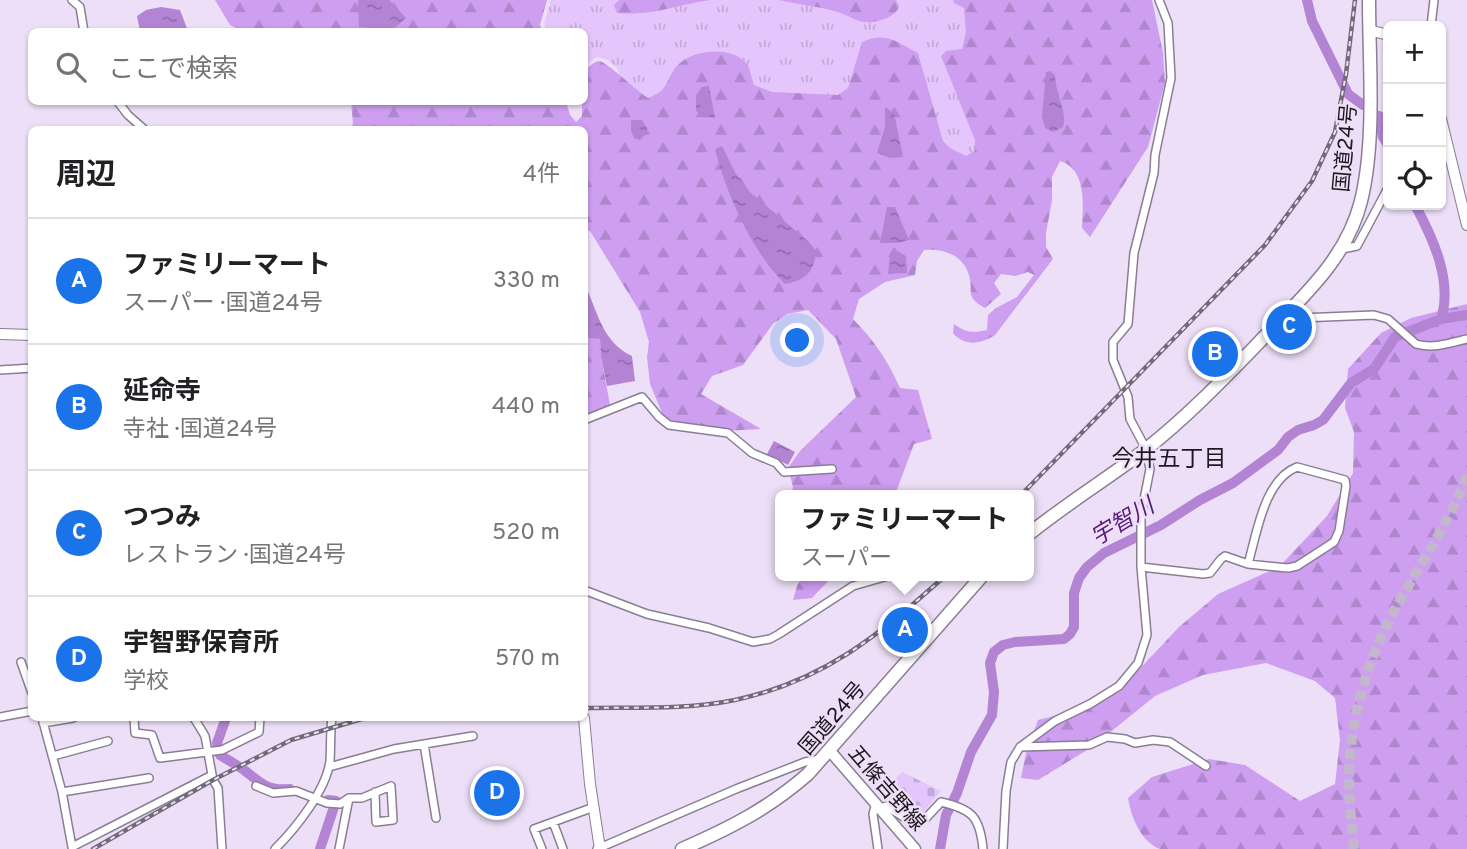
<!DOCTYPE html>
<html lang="ja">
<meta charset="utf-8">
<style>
:root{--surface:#fff;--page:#f2f2f2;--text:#202124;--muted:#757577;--line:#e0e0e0;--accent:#1a73e8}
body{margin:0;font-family:Overpass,"Noto Sans JP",sans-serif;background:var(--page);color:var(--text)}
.controls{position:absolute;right:21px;top:21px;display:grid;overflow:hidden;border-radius:10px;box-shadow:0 2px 5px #0004}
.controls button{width:63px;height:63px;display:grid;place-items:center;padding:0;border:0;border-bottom:2px solid var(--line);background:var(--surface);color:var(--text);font:35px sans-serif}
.you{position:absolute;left:798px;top:341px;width:24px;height:24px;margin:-18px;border:5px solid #fff;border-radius:50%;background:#1a73e8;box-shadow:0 0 0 10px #1a73e833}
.badge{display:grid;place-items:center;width:46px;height:46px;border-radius:50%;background:var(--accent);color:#fff;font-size:23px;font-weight:700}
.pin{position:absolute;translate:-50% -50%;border:4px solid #fff;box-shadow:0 2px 7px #0006}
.popup{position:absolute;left:775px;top:490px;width:259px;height:91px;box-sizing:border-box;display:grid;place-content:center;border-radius:10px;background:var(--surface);filter:drop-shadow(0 2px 5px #0005);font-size:23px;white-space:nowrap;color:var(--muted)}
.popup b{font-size:26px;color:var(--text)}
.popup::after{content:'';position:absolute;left:50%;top:100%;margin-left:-14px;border:14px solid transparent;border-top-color:var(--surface)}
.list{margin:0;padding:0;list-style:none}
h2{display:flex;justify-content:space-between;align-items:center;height:91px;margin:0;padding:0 28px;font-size:30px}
h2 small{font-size:23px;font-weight:400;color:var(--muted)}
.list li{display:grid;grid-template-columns:46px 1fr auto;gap:21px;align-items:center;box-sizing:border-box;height:126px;padding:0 28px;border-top:2px solid var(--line)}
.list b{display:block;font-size:26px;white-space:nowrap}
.list p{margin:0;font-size:23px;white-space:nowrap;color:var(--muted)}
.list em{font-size:23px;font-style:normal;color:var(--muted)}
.icon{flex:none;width:38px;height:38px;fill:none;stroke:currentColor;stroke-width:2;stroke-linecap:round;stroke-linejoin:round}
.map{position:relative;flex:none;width:1467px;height:849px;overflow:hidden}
.search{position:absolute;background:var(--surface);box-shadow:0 2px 5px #0004;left:28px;top:28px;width:560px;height:77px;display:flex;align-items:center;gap:18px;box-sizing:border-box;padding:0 24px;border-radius:10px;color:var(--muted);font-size:26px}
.panel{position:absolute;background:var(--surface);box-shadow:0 2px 5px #0004;left:28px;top:126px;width:560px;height:595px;border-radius:10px}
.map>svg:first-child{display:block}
.grass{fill:url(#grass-tufts)}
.forest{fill:url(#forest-firs)}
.cemetery{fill:url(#cemetery-stones)}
.water{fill:url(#water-ripples)}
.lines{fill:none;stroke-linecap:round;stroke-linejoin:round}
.river{stroke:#b384d3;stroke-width:10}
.secondary-tunnel{stroke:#c3b7cc;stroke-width:10;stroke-dasharray:10 5;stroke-linecap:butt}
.street-casing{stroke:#8a7e93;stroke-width:10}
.secondary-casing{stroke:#8a7e93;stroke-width:12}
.primary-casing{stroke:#8a7e93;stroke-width:13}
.highway-casing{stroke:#8a7e93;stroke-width:15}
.street{stroke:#fff;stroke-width:7}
.secondary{stroke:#fff;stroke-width:10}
.primary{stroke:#fff;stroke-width:10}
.highway{stroke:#fff;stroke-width:12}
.rail-casing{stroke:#726a78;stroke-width:4.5}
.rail{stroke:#eddff7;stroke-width:2;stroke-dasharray:5;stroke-linecap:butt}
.labels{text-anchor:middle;stroke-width:5;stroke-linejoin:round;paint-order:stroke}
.street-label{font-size:21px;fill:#1d1820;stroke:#eddff7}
.neighbourhood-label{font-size:23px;fill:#1d1820;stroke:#eddff7}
.water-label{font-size:23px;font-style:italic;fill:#571978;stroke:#eddff7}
</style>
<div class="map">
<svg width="1467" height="849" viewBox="0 0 1467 849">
<defs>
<pattern id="grass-tufts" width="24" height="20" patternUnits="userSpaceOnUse" patternTransform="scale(1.75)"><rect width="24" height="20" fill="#e5c6fc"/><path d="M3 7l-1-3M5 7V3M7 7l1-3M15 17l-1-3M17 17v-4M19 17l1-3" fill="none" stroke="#c4a9d8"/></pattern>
<pattern id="forest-firs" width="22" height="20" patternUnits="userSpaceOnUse" patternTransform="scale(1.75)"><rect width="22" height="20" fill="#ce9ef0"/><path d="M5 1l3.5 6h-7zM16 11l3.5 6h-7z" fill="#b087ce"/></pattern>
<pattern id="cemetery-stones" width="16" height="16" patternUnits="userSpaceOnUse" patternTransform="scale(1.75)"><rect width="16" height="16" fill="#e5c6fc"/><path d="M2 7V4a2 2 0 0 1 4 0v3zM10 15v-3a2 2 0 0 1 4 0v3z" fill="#c4a9d8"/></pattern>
<pattern id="water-ripples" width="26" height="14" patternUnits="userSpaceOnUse" patternTransform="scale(1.75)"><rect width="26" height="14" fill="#b384d3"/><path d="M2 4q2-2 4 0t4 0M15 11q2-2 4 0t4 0" fill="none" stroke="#916bab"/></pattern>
</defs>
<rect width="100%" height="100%" fill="#eddff7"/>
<!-- grass -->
<path class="grass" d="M551,0H977L980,153L968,162L853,98L660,106L624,87L617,68L606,59L597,57L585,65L584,32L547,31L544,24Z"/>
<!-- forest -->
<path class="forest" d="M215,0H547L540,25L543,32L241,31L230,25Z
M619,0H710C675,5 654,16 617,13L614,5Z
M779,0H896L899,7C894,19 871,25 859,21C851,18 843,13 834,11C816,6 797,4 779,0Z
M953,0H1152L1163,53L1165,83L1148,147L1090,237L1082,228C1083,205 1087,169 1060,161L1052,177V200L1046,233V247L1053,259L995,335C981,344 965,347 953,333L954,324C966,333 973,333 987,330L988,315L996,308L1017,297L1034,275L1028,272L1015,276L1001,274L994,283L1001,294L985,308C964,296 974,293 969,275C963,255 943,248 924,250L917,261L915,275L885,282L859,299L853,319C874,340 888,361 900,388L918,390L932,439L914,444L895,495H791L793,487L788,468L800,451L856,397L836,339L808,310L787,314L773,324L743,365L712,376L701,394L761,429C731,431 688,433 663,415L650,384L647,357L649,342L640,312L590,231L585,230L584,130H351L353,123L351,102H566L570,115L576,122L582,116V102H584L585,70C589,67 593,62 599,61C606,61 638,92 648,98C672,90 664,77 680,63C695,49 734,46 747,64C751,70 751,78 754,85L772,92L838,95L848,88L862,42C885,31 897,42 918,53L943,141L950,148L966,156L975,151V140L941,56L946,51L962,49L966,32L964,8L954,3Z
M1467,304V849H1160C1141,842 1131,817 1128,798L1152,777L1209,759L1245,765L1300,801L1335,784L1340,740L1335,698L1315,681L1266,663L1203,675L1155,696L1092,747L1038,780L1021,778L1026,753L1038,720L1087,708L1118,692L1179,627L1218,594L1279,567L1327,516L1353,473L1354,432L1345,408L1348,369L1381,333L1411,318Z
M584,321L600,338L601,357L610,405L585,416Z
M803,576H833L812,598L793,600L797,586Z"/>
<!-- cemetery -->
<path class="cemetery" d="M902,772L941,791L921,815C902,819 893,806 879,795Z"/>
<!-- water -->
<path class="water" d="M358,0H389L406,18L392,30L359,27Z
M161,7L180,10L188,31H140L137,16L146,10Z
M1050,71L1055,75C1055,94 1068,112 1063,127L1053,132L1045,128L1042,116L1046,72Z
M709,86L715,118L702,116L696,111V95L702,87Z
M885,107L894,113L903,157L890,158L877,153L885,127Z
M631,120H642L647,128V133L640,140L634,138L631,131Z
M722,146L736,174L750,192L809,242L816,251C814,273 805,280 785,284C752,252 726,193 715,149Z
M887,207H895L909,240L897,243H880Z
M896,250L906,256L907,273L888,274L890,253Z
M585,285C598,312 602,342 632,356L635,381L607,386L601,357L600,339L589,338L585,321Z
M774,441L795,452L788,465L767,454Z"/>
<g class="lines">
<!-- river -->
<path class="river" d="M1307,0L1312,21L1348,94L1363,105
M1379,116L1383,137L1388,145
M1415,205C1433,238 1453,281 1441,319
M226,718L217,743L220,755C228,760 237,765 244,770C261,783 266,791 290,789
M320,849L336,801L328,800
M940,849L946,815L957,793L971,752L992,715L994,692L990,663L994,652L1003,645L1015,642L1064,639L1070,634L1074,627V593L1079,578L1087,567L1104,553L1161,525L1200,500L1233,483L1278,450L1288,437L1298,430L1314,425L1323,420L1351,383L1374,369L1395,337L1441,319L1467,315"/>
<!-- secondary-tunnel -->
<path class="secondary-tunnel" d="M1354,849C1352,826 1349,803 1349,780C1349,719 1369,654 1399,602C1423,560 1450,521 1467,475"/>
<!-- street casing -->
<g class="street-casing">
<path id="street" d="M72,0L80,7L84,32
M1431,26L1434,0
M118,102L128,115L145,130
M1342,249L1357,246L1388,188
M1282,322L1300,318L1374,315L1388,319L1416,344C1433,349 1450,343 1467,339
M0,370L32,368
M584,420L642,397L659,417L669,425L728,433L752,453L776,463L784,472L832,469
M1297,467L1345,480L1346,486L1339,531L1334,542L1297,566L1288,568L1248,564C1257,533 1264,480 1297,467Z
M1141,567L1203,574L1210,573L1221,559L1225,556L1248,564
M584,590L647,614L709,628L753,642L770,639L779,634L853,586L888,576
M21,662L32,693
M0,717L32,711
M42,718L62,792L72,847L212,775
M134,718L135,733L152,735L160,758L222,750L259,732L260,718
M194,718L205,736L213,780L218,788L222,849
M43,723L73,718
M424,744L436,818
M1020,747L1089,745L1107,737L1125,739L1135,743L1153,740L1170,742L1206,766
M53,756L108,741
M329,767L394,749L473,736
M256,786L273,793L296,791L327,803L340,804L349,798H362L391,786L393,820L376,822L375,792
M62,792L149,778
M876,803L873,814L878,849
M880,808L886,806L910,821L926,818L941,802C972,809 980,817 983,849
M553,822L563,849
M275,849C295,829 326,791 330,761C331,747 330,732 332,718
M339,849L349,798
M542,849L534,829L594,807
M597,849L736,789L805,762L821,759
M1003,849L1006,791L1011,762L1020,747L1055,721L1090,704L1119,686L1138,663L1147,635L1141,567V515L1150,469L1146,449L1130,419L1128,397L1113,360V342L1128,324L1134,253L1154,173L1155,155L1171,78L1168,23L1159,0"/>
</g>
<!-- secondary casing -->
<g class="secondary-casing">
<path id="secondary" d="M1369,30L1388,35
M1441,119L1467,225
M0,334L32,335
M584,718L590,784L600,849"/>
</g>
<!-- primary casing -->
<g class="primary-casing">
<path id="primary" d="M830,751L915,849"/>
</g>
<!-- highway casing -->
<g class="highway-casing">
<path id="highway" d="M1029,534C1066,504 1107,479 1145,450C1191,414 1231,371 1272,329C1309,291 1348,254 1361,201C1376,140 1369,63 1369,0
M682,849C730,828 768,809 808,774L982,576"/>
</g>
<!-- street -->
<use href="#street" class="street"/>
<!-- secondary -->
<use href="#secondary" class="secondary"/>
<!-- primary -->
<use href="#primary" class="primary"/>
<!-- highway -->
<use href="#highway" class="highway"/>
<!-- rail casing -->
<g class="rail-casing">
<path id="rail" d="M1021,495L1265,245L1312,181L1335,132L1346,74L1355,0
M584,708C634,707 686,710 735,700C824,681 879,635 945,576
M93,849L213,780L291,740L365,718"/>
</g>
<!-- rail -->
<use href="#rail" class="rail"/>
</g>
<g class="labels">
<!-- street labels -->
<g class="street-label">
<text transform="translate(1345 148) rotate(-85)" y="7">国道24号</text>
<text transform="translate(832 718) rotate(-49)" y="7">国道24号</text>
<text transform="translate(887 788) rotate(49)" y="7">五條吉野線</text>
</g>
<!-- neighbourhood labels -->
<g class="neighbourhood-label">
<text x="1169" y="466">今井五丁目</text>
</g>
<!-- water labels -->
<g class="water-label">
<text transform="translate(1122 521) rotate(-31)" y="8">宇智川</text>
</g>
</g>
</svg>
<div class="controls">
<button>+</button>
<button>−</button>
<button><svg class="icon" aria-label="locate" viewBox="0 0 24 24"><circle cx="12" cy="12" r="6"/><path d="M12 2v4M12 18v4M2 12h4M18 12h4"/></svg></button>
</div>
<div class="you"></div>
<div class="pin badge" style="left:905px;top:630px">A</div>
<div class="popup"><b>ファミリーマート</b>スーパー</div>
<div class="pin badge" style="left:1215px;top:354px">B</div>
<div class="pin badge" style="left:1289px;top:327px">C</div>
<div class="pin badge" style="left:497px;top:793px">D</div>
<div class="search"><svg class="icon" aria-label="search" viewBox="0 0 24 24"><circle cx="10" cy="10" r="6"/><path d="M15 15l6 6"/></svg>ここで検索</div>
<section class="panel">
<h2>周辺<small>4件</small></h2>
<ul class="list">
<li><span class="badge">A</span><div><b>ファミリーマート</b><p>スーパー · 国道24号</p></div><em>330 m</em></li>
<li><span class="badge">B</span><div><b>延命寺</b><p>寺社 · 国道24号</p></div><em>440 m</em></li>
<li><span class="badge">C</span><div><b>つつみ</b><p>レストラン · 国道24号</p></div><em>520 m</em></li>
<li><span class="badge">D</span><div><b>宇智野保育所</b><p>学校</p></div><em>570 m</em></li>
</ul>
</section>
</div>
